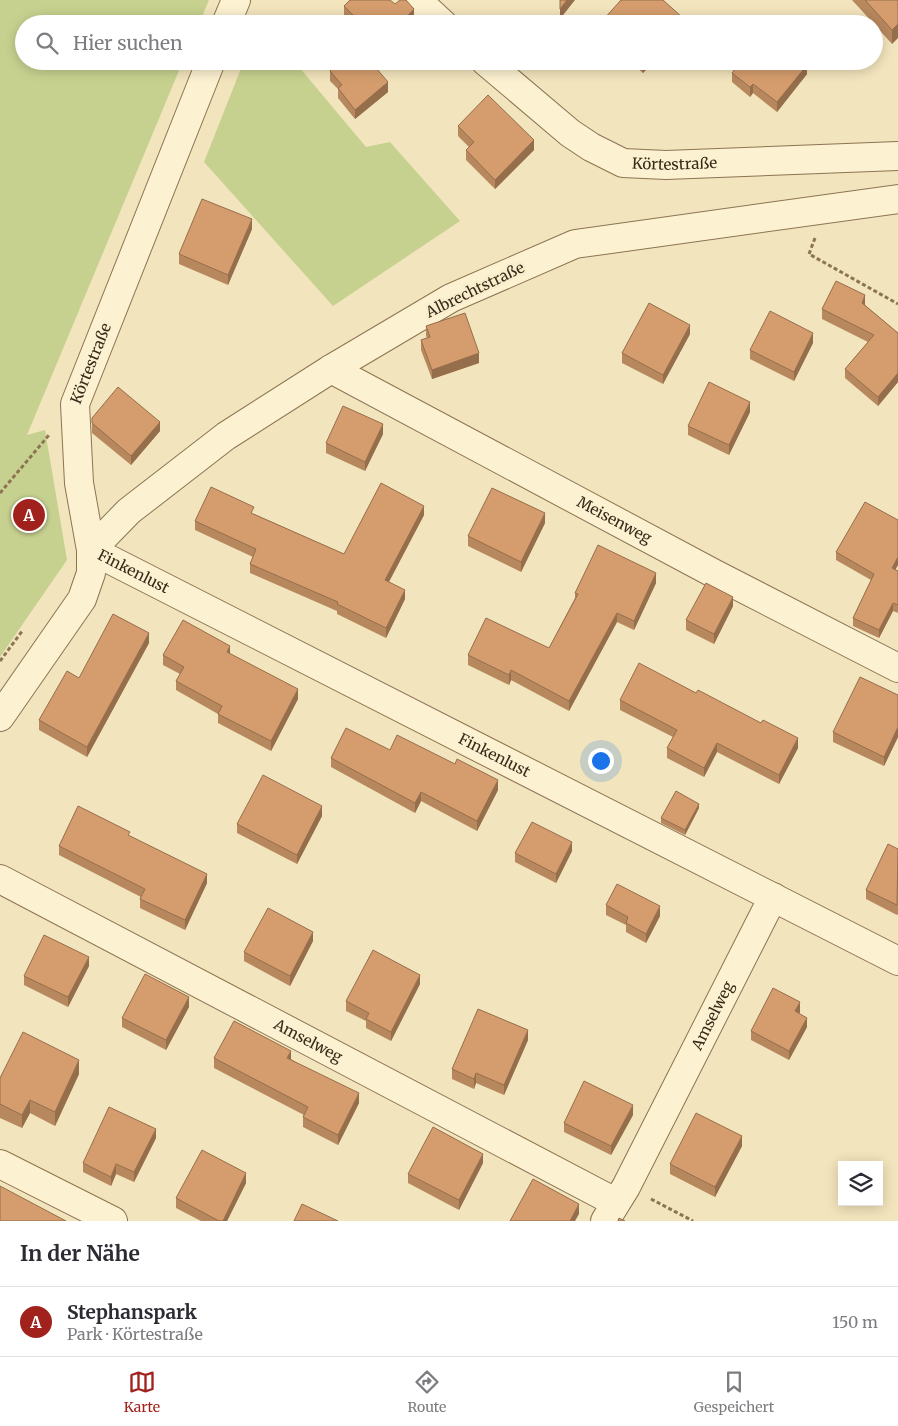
<!DOCTYPE html>
<html lang="de">
<meta charset="utf-8">
<style>
:root{--surface:#fff;--page:#f7f7f7;--text:#2b2b33;--muted:#7c7c81;--line:#e1e1e2;--accent:#a1221d}
body{margin:0;font-family:Merriweather,serif;background:var(--page);color:var(--text)}
.controls{position:absolute;right:15px;bottom:15px;display:grid;overflow:hidden;border-radius:0px;box-shadow:0 2px 12px #0003}
.controls button{width:45px;height:45px;display:grid;place-items:center;padding:0;border:0;border-bottom:1px solid var(--line);background:var(--surface);color:var(--text);font:25px sans-serif}
.you{position:absolute;left:600px;top:760px;width:18px;height:18px;margin:-12px;border:4px solid #fff;border-radius:50%;background:#1a73e8;box-shadow:0 0 0 8px #1a73e833}
.badge{display:grid;place-items:center;width:32px;height:32px;border-radius:50%;background:var(--accent);color:#fff;font-size:16px;font-weight:700}
.pin{position:absolute;translate:-50% -50%;border:2px solid #fff;box-shadow:0 1px 5px #0006}
.list{margin:0;padding:0;list-style:none}
h2{display:flex;justify-content:space-between;align-items:center;height:65px;margin:0;padding:0 20px;font-size:21px}
h2 small{font-size:16px;font-weight:400;color:var(--muted)}
.list li{display:grid;grid-template-columns:32px 1fr auto;gap:15px;align-items:center;box-sizing:border-box;height:70px;padding:0 20px;border-top:1px solid var(--line)}
.list b{display:block;font-size:19px;white-space:nowrap}
.list p{margin:0;font-size:16px;white-space:nowrap;color:var(--muted)}
.list em{font-size:16px;font-style:normal;color:var(--muted)}
.icon{flex:none;width:28px;height:28px;fill:none;stroke:currentColor;stroke-width:2;stroke-linecap:round;stroke-linejoin:round}
.map{position:relative;flex:none;width:898px;height:1221px;overflow:hidden}
.search{position:absolute;background:var(--surface);box-shadow:0 2px 12px #0003;left:15px;right:15px;top:15px;height:55px;display:flex;align-items:center;gap:12px;box-sizing:border-box;padding:0 18px;border-radius:28px;color:var(--muted);font-size:19px}
.sheet{height:135px;background:var(--surface)}
nav{display:flex;justify-content:space-around;align-items:center;box-sizing:border-box;height:70px;border-top:1px solid var(--line);background:var(--surface);font-size:14px;color:var(--muted)}
nav a{display:grid;justify-items:center;gap:2px}
nav .on{color:var(--accent)}
.map>svg:first-child{display:block}
.green{fill:#c7d18f}
.lines{fill:none;stroke-linecap:round;stroke-linejoin:round}
.minor-casing{stroke:#8c7453;stroke-width:30}
.path{stroke:#8c7453;stroke-width:3;stroke-dasharray:4 2.5;stroke-linecap:butt}
.minor{stroke:#fcf1d0;stroke-width:28}
.wall{fill:#b7875e}
.shaded-wall{fill:#956e4c}
.building{fill:#d59d6d;stroke:#956e4c}
.labels{text-anchor:middle;stroke-width:5;stroke-linejoin:round;paint-order:stroke}
.street-label{font-size:15px;fill:#392a1a;stroke:#f9eecc}
</style>
<div class="map">
<svg width="898" height="1221" viewBox="0 0 898 1221">
<rect width="100%" height="100%" fill="#f2e4bc"/>
<!-- green -->
<path class="green" d="M0,0H209L199,24H24V61H183L27,435L45,430L67,560L0,657Z
M244,61H294L366,147L390,142L460,221L333,306L204,162Z"/>
<g class="lines">
<!-- minor casing -->
<g class="minor-casing">
<g id="minor">
<path d="M417,0L443,24"/>
<path d="M226,24L236,0"/>
<path id="s1" d="M485,61L570,133L591,147L623,163L666,165L898,156"/>
<path id="s2" d="M898,199L575,244L451,298L331,369L226,436L129,511L91,550L898,961"/>
<path id="s3" d="M331,369L715,574L898,668"/>
<path id="s4" d="M0,717L82,599L91,573V550L79,483L75,404L211,61"/>
<path id="s5" d="M0,879L615,1202"/>
<path d="M0,1164L113,1221"/>
<path id="s6" d="M605,1221L626,1187L773,897"/>
</g>
</g>
<!-- path -->
<path class="path" d="M815,238L809,254L898,304
M0,493L49,435
M0,661L23,630
M651,1199L693,1221"/>
<!-- minor -->
<use href="#minor" class="minor"/>
</g>
<!-- wall -->
<path class="wall" d="M852,0H898L892,44L874,24Z
M395,4L414,18L409,24H352L344,16V6Z
M334,61H374L372,63L388,92L355,119L338,98V89L330,81V71L336,66L334,65Z
M629,61H654L643,73Z
M732,73L807,74L777,112L753,93L750,97L732,82Z
M458,126L534,150L495,189L466,160V150L469,147L458,136Z
M252,229L228,285L179,264V254Z
M865,305L898,333V382L878,406L845,378V369L868,342L822,319V309Z
M426,326L479,363L432,379L421,350V340L427,338L426,336Z
M690,334L663,384L622,363V353Z
M813,343L794,381L750,359V350Z
M750,412L729,455L688,435V426Z
M92,418L160,431L131,465L92,433Z
M383,434L365,471L326,453V443Z
M254,514L344,554L424,515L389,582L405,599L386,638L337,614V611L250,573V564L253,557L195,530V521Z
M898,520V565L895,569L898,571V613L893,611L879,638L853,626V618L871,580L836,560V552Z
M545,523L521,572L468,546V536Z
M656,583L634,630L617,622L569,711L511,680L509,685L468,665V655L549,648L575,598V593Z
M733,606L714,644L686,630V620Z
M149,643L87,757L39,730V720Z
M230,654L298,699L271,751L218,723V714L176,690V681L180,674L163,665V655Z
M898,695V737L884,766L833,742V732Z
M620,700L798,748L779,784L717,752L704,777L667,758V748L673,737L620,710Z
M390,750L498,790L477,831L421,801L415,813L331,767V758Z
M699,808L685,835L661,823V818Z
M322,816L297,864L237,833V824Z
M130,836L207,883L185,930L140,908V899L141,897L59,855V846Z
M898,849V914L897,915L866,899V890Z
M572,851L556,883L515,862V853Z
M606,905L660,916L646,943L626,932V925L606,915Z
M313,941L290,986L244,961V952Z
M89,966L68,1007L24,985V976Z
M420,984L391,1041L366,1028V1021L346,1011V1001Z
M189,1007L166,1050L122,1027V1018Z
M800,1012L799,1014L807,1027L789,1060L751,1040V1031Z
M528,1040L504,1095L476,1083L474,1089L452,1079V1069Z
M214,1058L291,1059L359,1103L338,1145L303,1127V1117L304,1115L214,1068Z
M79,1074L55,1126L30,1113L22,1128L0,1118V1078Z
M633,1115L611,1155L564,1132V1123Z
M156,1138L134,1182L116,1174L111,1186L83,1172V1163Z
M742,1146L715,1197L670,1174V1164Z
M483,1163L459,1210L408,1183V1174Z
M246,1183L227,1221H201L176,1208V1198Z"/>
<!-- shaded-wall -->
<path class="shaded-wall" d="M567,0H575L560,19V9Z
M414,9V18L409,24H400Z
M683,18V24H678Z
M898,24V38L892,44V30Z
M645,61H654L643,73V64Z
M807,65V74L777,112V102Z
M388,82V92L355,119V110Z
M753,84V93L750,97V87Z
M534,140V150L495,189V180Z
M252,219V229L228,285V275Z
M865,295V305L862,312V303Z
M690,325V334L663,384V375Z
M813,333V343L794,381V372Z
M479,353V363L432,379V370Z
M898,373V382L878,406V397Z
M750,402V412L729,455V445Z
M160,422V431L131,465V456Z
M383,424V434L365,471V462Z
M424,506V515L385,589V580Z
M545,513V523L521,572V562Z
M898,557V565L892,576V568Z
M656,573V583L634,630V621Z
M405,590V599L386,638V628Z
M733,597V606L714,644V634Z
M893,603V611L879,638V630Z
M617,613V622L569,711V701Z
M149,633V643L87,757V747Z
M230,646V655L227,652Z
M511,670V680L509,685V675Z
M298,689V699L271,751V741Z
M898,727V737L884,766V757Z
M798,738V748L779,784V775Z
M717,743V752L704,777V768Z
M498,780V790L477,831V821Z
M421,792V801L415,813V803Z
M699,804V808L685,835V830Z
M322,806V816L297,864V855Z
M572,842V851L556,883V874Z
M207,874V883L185,930V920Z
M660,906V916L646,943V934Z
M313,932V941L290,986V976Z
M89,957V966L68,1007V997Z
M420,975V984L391,1041V1032Z
M189,997V1007L166,1050V1040Z
M800,1002V1012L795,1021V1011Z
M807,1018V1027L789,1060V1051Z
M528,1030V1040L504,1095V1085Z
M291,1051V1060L287,1058Z
M79,1060V1074L55,1126V1112Z
M476,1073V1083L474,1089V1079Z
M359,1093V1103L338,1145V1135Z
M30,1100V1113L22,1128V1115Z
M633,1105V1115L611,1155V1146Z
M156,1129V1138L134,1182V1172Z
M742,1136V1146L715,1197V1187Z
M483,1154V1163L459,1210V1200Z
M116,1164V1174L111,1186V1177Z
M246,1173V1183L227,1221H223Z
M579,1204V1214L575,1221H570Z"/>
<!-- building -->
<path class="building" d="M350,0H390L395,4L400,0H406L414,9L400,24H362L344,6Z
M560,0H567L560,9Z
M621,0H663L683,18L678,24H607L603,20Z
M865,0H898V24L892,30Z
M340,61H370L388,82L355,110L338,88L342,85L330,71L340,62Z
M741,61H802L807,65L777,102L753,84L750,87L732,73Z
M488,95L534,140L495,180L466,150L474,142L458,126Z
M202,199L252,219L228,275L179,254Z
M836,281L865,295L862,303L898,333V373L878,397L845,369L874,335L822,309Z
M649,303L690,325L663,375L622,353Z
M770,311L813,333L794,372L750,350Z
M465,313L479,353L432,370L421,340L430,337L426,326Z
M709,382L750,402L729,445L688,426Z
M118,387L160,422L131,456L92,423V418Z
M343,406L383,424L365,462L326,443Z
M381,483L424,506L385,580L405,590L386,628L337,604L338,602L250,564L256,549L195,521L211,487L254,507L251,513L344,554Z
M492,488L545,513L521,562L468,536Z
M865,502L898,520V557L892,568L898,571V605L893,603L879,630L853,618L874,574L836,552Z
M598,545L656,573L634,621L617,613L569,701L511,670L509,675L468,655L486,618L549,648L578,594L575,593Z
M706,583L733,597L714,634L686,620Z
M113,614L149,633L87,747L39,720L67,671L79,678Z
M183,620L230,646L227,652L298,689L271,741L218,714L222,706L176,681L184,667L163,655Z
M639,663L696,693L698,690L761,723L763,720L798,738L779,775L717,743L704,768L667,748L677,730L620,700Z
M860,677L898,695V727L884,757L833,732Z
M346,728L390,750L397,735L455,764L457,759L498,780L477,821L421,792L415,803L331,758Z
M263,775L322,806L297,855L237,824Z
M676,791L699,804L685,830L661,818Z
M78,806L130,832L128,835L207,874L185,920L140,899L145,889L59,846Z
M532,822L572,842L556,874L515,853Z
M888,844L898,849L897,905L866,890Z
M617,884L660,906L646,934L626,923L628,917L606,905Z
M268,908L313,932L290,976L244,952Z
M44,935L89,957L68,997L24,976Z
M373,950L420,975L391,1032L366,1019L369,1013L346,1001Z
M145,974L189,997L166,1040L122,1018Z
M773,988L800,1002L795,1011L807,1018L789,1051L751,1031Z
M478,1009L528,1030L504,1085L476,1073L474,1079L452,1069Z
M234,1021L291,1051L287,1058L359,1093L338,1135L303,1117L308,1107L214,1058Z
M23,1032L79,1060L55,1112L30,1100L22,1115L0,1104V1078Z
M584,1081L633,1105L611,1146L564,1123Z
M109,1107L156,1129L134,1172L116,1164L111,1177L83,1163Z
M696,1113L742,1136L715,1187L670,1164Z
M433,1127L483,1154L459,1200L408,1174Z
M202,1150L246,1173L223,1221H219L176,1198Z
M533,1179L579,1204L570,1221H510Z
M0,1186L66,1221H0Z
M302,1204L338,1221H294Z
M619,1218L625,1221H618Z"/>
<g class="labels">
<!-- street labels -->
<g class="street-label">
<text dy="5" stroke="none"><textPath href="#s1" startOffset="224">Körtestraße</textPath></text>
<text transform="translate(475 290) rotate(-26)" y="5">Albrechtstraße</text>
<text dy="5" stroke="none"><textPath href="#s4" startOffset="385">Körtestraße</textPath></text>
<text dy="5" stroke="none"><textPath href="#s3" startOffset="321">Meisenweg</textPath></text>
<text dy="5" stroke="none"><textPath href="#s2" startOffset="950">Finkenlust</textPath></text>
<text dy="5" stroke="none"><textPath href="#s2" startOffset="1355">Finkenlust</textPath></text>
<text dy="5" stroke="none"><textPath href="#s6" startOffset="232">Amselweg</textPath></text>
<text dy="5" stroke="none"><textPath href="#s5" startOffset="348">Amselweg</textPath></text>
</g>
</g>
</svg>
<div class="controls">
<button><svg class="icon" aria-label="layers" viewBox="0 0 24 24"><path d="M12 4l9 5-9 5-9-5zM3 14l9 5 9-5"/></svg></button>
</div>
<div class="you"></div>
<div class="pin badge" style="left:29px;top:515px">A</div>
<div class="search"><svg class="icon" aria-label="search" viewBox="0 0 24 24"><circle cx="10" cy="10" r="6"/><path d="M15 15l6 6"/></svg>Hier suchen</div>
</div>
<section class="sheet">
<h2>In der Nähe<small></small></h2>
<ul class="list">
<li><span class="badge">A</span><div><b>Stephanspark</b><p>Park · Körtestraße</p></div><em>150 m</em></li>
</ul>
</section>
<nav>
<a class="on"><svg class="icon" aria-label="map" viewBox="0 0 24 24"><path d="M3 6l6-2 6 2 6-2v14l-6 2-6-2-6 2zM9 4v14M15 6v14"/></svg>Karte</a>
<a><svg class="icon" aria-label="directions" viewBox="0 0 24 24"><path d="M12 3l9 9-9 9-9-9zM9 14v-3h6M13 9l2 2-2 2"/></svg>Route</a>
<a><svg class="icon" aria-label="saved" viewBox="0 0 24 24"><path d="M7 4h10v16l-5-4-5 4z"/></svg>Gespeichert</a>
</nav>
